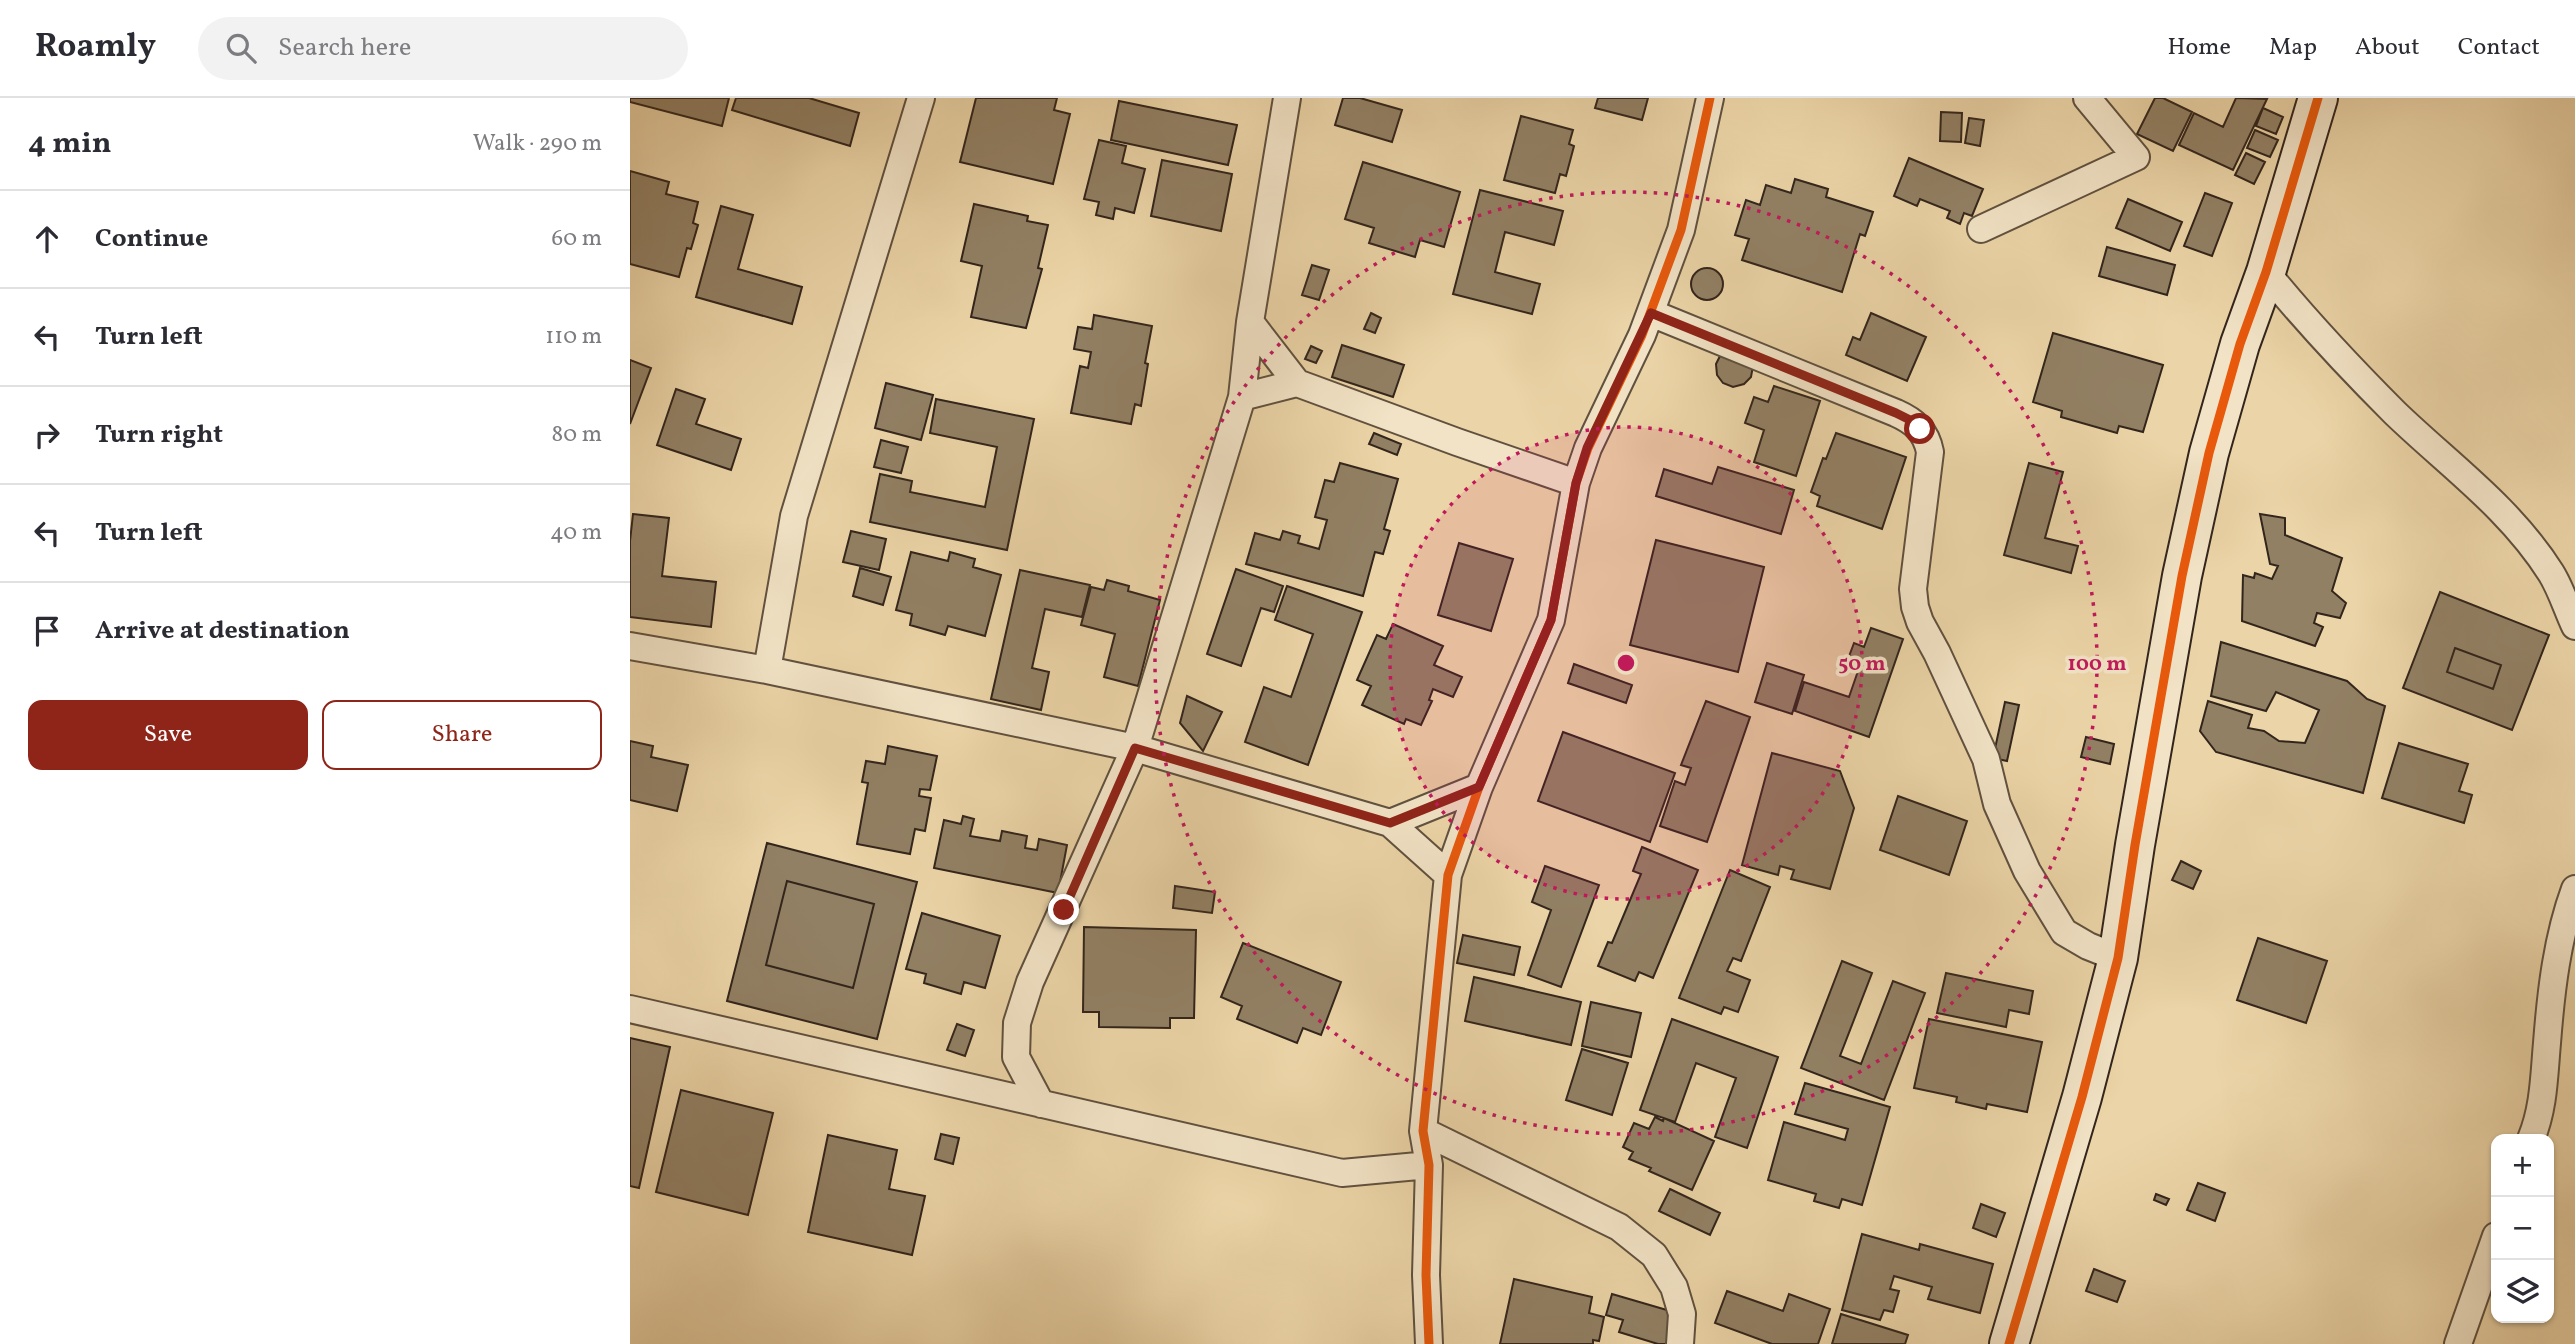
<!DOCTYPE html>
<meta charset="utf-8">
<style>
:root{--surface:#fff;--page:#f2f2f3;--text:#2b2b33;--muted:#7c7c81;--line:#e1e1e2;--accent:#8f2418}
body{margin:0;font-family:Vollkorn,serif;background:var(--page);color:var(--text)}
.controls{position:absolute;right:21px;bottom:21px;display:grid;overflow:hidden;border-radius:14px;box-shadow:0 2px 5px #0004}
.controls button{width:63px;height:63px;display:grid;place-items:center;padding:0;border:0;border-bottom:2px solid var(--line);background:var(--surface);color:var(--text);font:35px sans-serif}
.stop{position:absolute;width:21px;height:21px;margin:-16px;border:5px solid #8f2418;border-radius:50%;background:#fff}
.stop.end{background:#8f2418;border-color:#fff;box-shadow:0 2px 7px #0008}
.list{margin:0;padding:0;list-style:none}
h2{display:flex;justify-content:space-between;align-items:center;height:91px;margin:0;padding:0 28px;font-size:30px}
h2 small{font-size:23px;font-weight:400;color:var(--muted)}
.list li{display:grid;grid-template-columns:46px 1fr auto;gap:21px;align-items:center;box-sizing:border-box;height:98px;padding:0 28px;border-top:2px solid var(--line)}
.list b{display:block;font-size:26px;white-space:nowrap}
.list em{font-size:23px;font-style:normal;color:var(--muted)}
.actions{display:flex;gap:14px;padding:21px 28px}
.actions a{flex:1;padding:16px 0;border:2px solid var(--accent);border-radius:14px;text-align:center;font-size:24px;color:var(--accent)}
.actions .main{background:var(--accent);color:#fff}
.icon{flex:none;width:38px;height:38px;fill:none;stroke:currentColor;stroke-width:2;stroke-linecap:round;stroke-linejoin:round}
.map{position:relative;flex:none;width:1945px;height:1246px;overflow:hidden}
header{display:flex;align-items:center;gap:42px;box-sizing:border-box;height:98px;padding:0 35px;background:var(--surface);border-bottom:2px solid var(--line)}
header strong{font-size:33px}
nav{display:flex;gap:38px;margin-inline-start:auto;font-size:24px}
.search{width:490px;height:63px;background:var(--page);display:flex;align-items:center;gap:18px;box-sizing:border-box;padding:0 24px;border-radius:38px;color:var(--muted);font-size:26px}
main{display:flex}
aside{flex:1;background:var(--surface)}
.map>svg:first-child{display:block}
.building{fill:#928064;stroke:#32251c;stroke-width:2;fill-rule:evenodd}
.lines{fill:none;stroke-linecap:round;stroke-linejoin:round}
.street-casing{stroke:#60513f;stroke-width:30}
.secondary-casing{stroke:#32251c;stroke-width:42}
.street{stroke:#f2e3c6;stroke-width:26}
.secondary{stroke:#f2e3c6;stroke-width:38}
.cycleway-casing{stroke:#f2e3c6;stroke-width:13}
.cycleway{stroke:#e8590c;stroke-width:9}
.route{stroke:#8f2418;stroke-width:9}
.ring{fill:none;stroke:#c2185b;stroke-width:3.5;stroke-dasharray:3.5 7}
.centre{fill:#c2185b;stroke:#f2e3c6;stroke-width:3.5}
.ring-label{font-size:21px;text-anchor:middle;font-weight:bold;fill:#c2185b;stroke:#f2e3c6;stroke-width:7;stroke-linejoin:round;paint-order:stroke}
</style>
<header>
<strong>Roamly</strong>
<div class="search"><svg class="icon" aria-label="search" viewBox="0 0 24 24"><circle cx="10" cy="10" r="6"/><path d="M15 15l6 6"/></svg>Search here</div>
<nav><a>Home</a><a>Map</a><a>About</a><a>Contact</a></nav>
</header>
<main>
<aside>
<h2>4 min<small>Walk · 290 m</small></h2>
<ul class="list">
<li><svg class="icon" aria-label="ahead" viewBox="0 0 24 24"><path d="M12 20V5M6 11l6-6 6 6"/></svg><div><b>Continue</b></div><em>60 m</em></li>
<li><svg class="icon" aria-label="left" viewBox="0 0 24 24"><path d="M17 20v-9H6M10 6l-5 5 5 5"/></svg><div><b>Turn left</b></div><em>110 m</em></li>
<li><svg class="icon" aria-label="right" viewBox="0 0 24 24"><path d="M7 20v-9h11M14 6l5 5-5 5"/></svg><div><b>Turn right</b></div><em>80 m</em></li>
<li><svg class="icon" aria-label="left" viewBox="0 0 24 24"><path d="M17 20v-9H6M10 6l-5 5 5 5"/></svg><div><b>Turn left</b></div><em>40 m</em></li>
<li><svg class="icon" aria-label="arrive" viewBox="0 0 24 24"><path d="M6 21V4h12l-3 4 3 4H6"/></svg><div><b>Arrive at destination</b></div></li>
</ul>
<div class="actions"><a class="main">Save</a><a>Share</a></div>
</aside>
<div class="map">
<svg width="1945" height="1246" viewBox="0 0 1945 1246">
<rect width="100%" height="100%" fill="#ebd4a7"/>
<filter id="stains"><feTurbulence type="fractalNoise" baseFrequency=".00286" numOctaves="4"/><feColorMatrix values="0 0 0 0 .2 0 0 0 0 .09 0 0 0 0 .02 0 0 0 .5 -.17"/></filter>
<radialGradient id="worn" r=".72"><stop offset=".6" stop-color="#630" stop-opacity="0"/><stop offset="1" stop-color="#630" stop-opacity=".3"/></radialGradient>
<!-- building -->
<path class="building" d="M0,0H99L92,28L0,4Z
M106,0H179L229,15L220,48L102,12Z
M346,0H427L424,12L440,16L423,86L330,64Z
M713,0H730L772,12L762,44L705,27Z
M968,0H1018L1012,22L965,10Z
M1525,0H1533L1562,14L1543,53L1507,36Z
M1606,0L1637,1L1603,72L1549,47L1564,15L1593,29Z
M489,3L607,27L598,67L481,42Z
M1633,10L1653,19L1646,36L1626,28Z
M1311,14L1332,15L1331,44L1310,43Z
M891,18L943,32L939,46L944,48L936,78L930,76L925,95L874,82Z
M1339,20L1354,22L1350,48L1335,45Z
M1625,32L1648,42L1640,59L1617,50Z
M469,42L496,48L492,65L515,71L504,115L485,110L483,121L466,117L469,104L454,101Z
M1616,55L1635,64L1624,86L1605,77Z
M1279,60L1353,91L1342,118L1334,115L1330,126L1317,120L1320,113L1290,101L1287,108L1264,98Z
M532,62L602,76L591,133L521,118Z
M733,64L830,94L814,149L790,142L785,159L739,145L744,130L715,121Z
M0,73L39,84L36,96L68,104L63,125L68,127L61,151L57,150L49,179L0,166Z
M1165,81L1198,91L1196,99L1243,114L1235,138L1230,136L1212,194L1112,162L1119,141L1105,137L1116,102L1130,107L1136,87L1161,95Z
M850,92L933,113L924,147L875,134L865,174L910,186L902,216L823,196Z
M1575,95L1602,105L1582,158L1554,148Z
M1498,101L1552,124L1540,153L1486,130Z
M344,106L398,118L397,123L418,127L408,170L412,171L396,230L341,219L352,168L331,163Z
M91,108L123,117L108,171L172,189L162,226L66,199Z
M1477,149L1545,167L1537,197L1469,178Z
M682,167L699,172L689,202L672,197Z
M1061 186a16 16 0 1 1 32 0a16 16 0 1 1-32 0Z
M741,215L751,220L745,235L734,231Z
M1241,215L1296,239L1277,283L1216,257L1223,239L1230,242Z
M464,217L522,228L515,265L518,266L511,308L505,306L501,326L441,315L450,268L458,270L461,254L444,251L448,229L462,231Z
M1423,235L1533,267L1513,334L1489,328L1487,335L1431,319L1432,313L1403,304Z
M712,247L774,267L763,299L702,279Z
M681,248L692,253L686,265L675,261Z
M1091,256L1123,268L1121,279L1114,286L1103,289L1093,285L1087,277L1086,266Z
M0,262L21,270L0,326Z
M256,285L303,297L291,342L245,330Z
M1144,288L1190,303L1166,378L1124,364L1134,332L1115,325L1124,299L1138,304Z
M46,291L75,301L66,326L111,341L101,372L27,347Z
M306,301L404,321L377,452L240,424L250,376L282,383L280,394L355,409L367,349L300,335Z
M744,335L771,346L767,357L739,346Z
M1206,335L1276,359L1252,431L1187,408L1190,398L1181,394L1193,360L1196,361Z
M251,342L278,349L271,375L244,369Z
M710,365L768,381L754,431L760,433L753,456L745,454L733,498L616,466L625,435L650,442L653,433L670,438L668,445L689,451L697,422L685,419L695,382L704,384Z
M1399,365L1433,374L1415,440L1448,448L1441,475L1374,457Z
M1088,369L1164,392L1151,436L1026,398L1034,371L1082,386Z
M3,416L39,420L32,478L86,484L81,529L0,519V443Z
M1630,416L1655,420V437L1712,460L1702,493L1716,505L1710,520L1687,515L1684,525L1693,529L1685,548L1612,523L1613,477L1624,480L1625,475L1642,481L1648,468L1640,466Z
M221,433L256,441L249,472L213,464Z
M1026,442L1134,469L1108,574L1000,547Z
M829,445L883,461L861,533L808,517Z
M281,454L318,463L320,454L345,461L343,469L371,477L355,538L318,528L315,537L280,527L282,516L266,512Z
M230,470L261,479L253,507L223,498Z
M606,471L653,488L644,514L631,510L611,568L577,556Z
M390,472L460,487L452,519L415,511L402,570L419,574L411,612L361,601Z
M477,482L499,488L498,493L530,502L508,588L474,579L485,536L451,527L461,489L474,492Z
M657,488L732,514L678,667L615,644L634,589L661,599L683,536L645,522Z
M1810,494L1919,537L1882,632L1773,590ZM1825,550L1871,567L1863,591L1817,574Z
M763,526L813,548L804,567L832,579L823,599L803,591L799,602L802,603L791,627L776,621L774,626L732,607L741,588L727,582L747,537L756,541Z
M1241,530L1273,541L1239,639L1165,613L1174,584L1219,599L1228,573L1215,569L1224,545L1234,549Z
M1591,544L1717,583L1737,601L1755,608L1733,695L1586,654L1570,633L1578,603L1622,617L1618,630L1634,633L1649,643L1675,645L1689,612L1646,594L1636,613L1581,598Z
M1825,550L1871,567L1863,591L1817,574Z
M1137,565L1174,577L1162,616L1125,604Z
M944,566L1002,587L996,605L938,585Z
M557,598L592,614L573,653L550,625Z
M1076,603L1120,619L1077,744L1030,728L1045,683L1055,687L1061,670L1051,667Z
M1375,604L1389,607L1377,663L1363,660Z
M933,634L1045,675L1020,744L908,703Z
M1456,639L1484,646L1480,666L1451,659Z
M0,643L23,648L21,659L58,667L47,713L0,702Z
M1769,645L1838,666L1829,693L1842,697L1834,725L1752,700Z
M258,648L307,658L300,692L290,691L289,698L301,700L295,733L285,731L280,756L227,746L238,685L232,684L236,663L255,666Z
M1142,655L1210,673L1224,710L1200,791L1161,781L1164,772L1150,768L1148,777L1112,767Z
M1268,698L1337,723L1319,777L1250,752Z
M333,718L344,721L340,738L370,743L372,733L397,738L395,750L407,752L409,741L437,747L428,795L304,770L314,722L331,726Z
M137,745L287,784L247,941L97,903ZM157,783L244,806L223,890L136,867Z
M1012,749L1068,772L1023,880L1009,874L1005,883L968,868L978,844L982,845L1011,776L1003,773Z
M1551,763L1571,773L1563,791L1542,782Z
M915,768L969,787L931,889L898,877L921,812L902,804Z
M1100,772L1140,789L1111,863L1103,860L1097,873L1120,882L1108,914L1094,909L1091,916L1049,900Z
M157,783L244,806L223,890L136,867Z
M545,788L585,794L582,815L543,810Z
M292,815L370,838L355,890L334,884L331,896L294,885L296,876L276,871Z
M454,829L566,832L564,920H540V930L469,929V914H453Z
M833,837L890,849L884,877L827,865Z
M1628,840L1697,863L1676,925L1607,902Z
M613,845L711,884L691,937L673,930L667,945L607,921L612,908L591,899Z
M1212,863L1242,875L1210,958L1231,966L1263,883L1295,895L1254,1002L1171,970Z
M1316,875L1403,893L1399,916L1379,912L1376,929L1307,915Z
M844,879L951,904L941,947L835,923Z
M961,904L1011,915L1001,959L952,948Z
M1042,921L1148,959L1117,1050L1085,1039L1106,980L1066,965L1045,1024L1010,1012Z
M1299,921L1412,944L1397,1014L1357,1006L1356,1011L1326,1004L1327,999L1284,990Z
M327,926L344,932L335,958L317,952Z
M0,940L40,949L9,1090L0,1088Z
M952,951L998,965L982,1017L936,1002Z
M1175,985L1260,1009L1232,1107L1212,1101L1209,1110L1184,1103L1186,1096L1138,1082L1154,1024L1215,1042L1218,1031L1165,1016Z
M51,992L143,1015L118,1117L26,1094Z
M1025,1019L1033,1023L1034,1020L1084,1043L1062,1092L1019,1073L1021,1070L999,1061L1003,1054L993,1049L1004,1025L1019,1031Z
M311,1036L329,1040L323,1066L305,1061Z
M198,1037L267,1052L259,1091L295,1098L282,1157L178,1134Z
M1568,1085L1595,1095L1585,1123L1557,1112Z
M1040,1091L1090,1115L1080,1137L1029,1113Z
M1526,1096L1539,1101L1536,1107L1524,1102Z
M1351,1106L1375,1115L1366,1139L1343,1130Z
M1232,1136L1289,1152L1290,1146L1363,1166L1350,1215L1298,1201L1302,1189L1264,1178L1260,1191L1269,1193L1263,1214L1254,1212L1250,1222L1212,1212Z
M1464,1171L1495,1183L1487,1204L1456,1193Z
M884,1181L962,1199L959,1215L974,1219L969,1243L963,1242V1246H870Z
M1097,1193L1153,1213L1159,1196L1200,1211L1188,1246H1142L1085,1225Z
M982,1196L1047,1215L1038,1246H1028L989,1234L993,1222L976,1217Z
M1211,1216L1278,1237L1275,1246H1202Z"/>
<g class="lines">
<!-- street casing -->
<g class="street-casing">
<path id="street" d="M1351,131L1506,59L1457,0
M1636,174C1676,223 1720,270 1765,315C1819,367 1880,410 1921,475C1931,491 1937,511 1945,528
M1021,215L1266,315C1284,323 1296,333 1300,354L1283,491L1285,509L1290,524L1307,555L1356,661L1367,706L1397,773L1434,834L1458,848L1488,860
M620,224L667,285L827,344L946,385
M612,299L667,285
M0,548L137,572L505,650L612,299L620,224L657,0
M137,572L164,418L291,0
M760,725L818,777
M0,911L712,1075L799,1067
M411,1006L386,959L387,925L400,884L505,650L760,725L849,689
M793,1033L989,1129L1024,1157L1044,1189L1052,1216L1050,1246
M1901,1041C1914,1010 1914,978 1917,945C1921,893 1927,840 1945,791
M799,1246L796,1177L799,1067L793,1033L818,777L849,689L921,522L946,385L958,350L1012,237L1051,132L1080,0
M1828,1246L1866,1138"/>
</g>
<!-- secondary casing -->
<g class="secondary-casing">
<path id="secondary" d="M1379,1246L1452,999L1488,860L1505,747L1552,478L1579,355L1610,246L1636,174L1688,0"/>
</g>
<!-- street -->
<use href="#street" class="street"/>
<!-- secondary -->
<use href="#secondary" class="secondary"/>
<!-- cycleway casing -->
<g class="cycleway-casing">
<path id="cycleway" d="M799,1246L796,1177L799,1067L793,1033L818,777L849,689L921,522L946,385L958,350L1012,237L1051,132L1080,0
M1379,1246L1452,999L1488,860L1505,747L1552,478L1579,355L1610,246L1636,174L1688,0"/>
</g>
<!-- cycleway -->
<use href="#cycleway" class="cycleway"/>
</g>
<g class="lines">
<!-- route -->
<path class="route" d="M434,812L505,650L760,725L849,689L921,522L946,385L957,350L1021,215L1266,315L1280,322L1290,331"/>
</g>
<!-- distance rings -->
<circle cx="996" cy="565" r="236" fill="#c2185b" fill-opacity=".12"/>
<g class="ring">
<circle cx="996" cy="565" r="236"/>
<circle cx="996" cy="565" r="471"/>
</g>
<circle cx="996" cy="565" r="10" class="centre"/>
<g class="ring-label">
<text x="1232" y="572">50 m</text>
<text x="1467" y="572">100 m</text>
</g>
<rect width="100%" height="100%" filter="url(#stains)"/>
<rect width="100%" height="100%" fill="url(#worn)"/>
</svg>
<div class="controls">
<button>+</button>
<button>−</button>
<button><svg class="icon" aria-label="layers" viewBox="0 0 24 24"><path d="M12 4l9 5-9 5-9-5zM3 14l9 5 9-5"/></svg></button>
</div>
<div class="stop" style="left:1290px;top:331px"></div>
<div class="stop end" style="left:434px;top:812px"></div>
</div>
</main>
